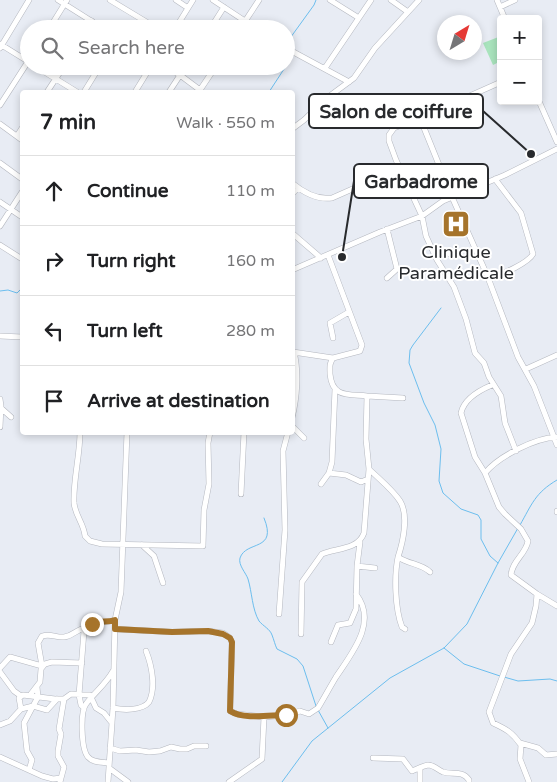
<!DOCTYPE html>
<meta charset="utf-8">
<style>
:root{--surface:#fff;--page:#f6f6f6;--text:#202124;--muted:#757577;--line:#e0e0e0}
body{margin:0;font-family:"Varela Round",sans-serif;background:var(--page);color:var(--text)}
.controls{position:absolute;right:15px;top:15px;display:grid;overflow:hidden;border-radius:5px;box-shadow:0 2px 8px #0003}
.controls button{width:45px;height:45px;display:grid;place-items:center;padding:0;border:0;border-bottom:1px solid var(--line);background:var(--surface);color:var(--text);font:25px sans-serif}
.compass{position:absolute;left:437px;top:15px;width:45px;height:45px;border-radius:50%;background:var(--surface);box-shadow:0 2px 8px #0003;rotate:38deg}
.stop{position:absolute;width:15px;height:15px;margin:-11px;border:4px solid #a6742b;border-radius:50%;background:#fff}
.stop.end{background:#a6742b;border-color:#fff;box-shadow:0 1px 5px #0008}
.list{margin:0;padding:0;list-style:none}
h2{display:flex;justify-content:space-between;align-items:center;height:65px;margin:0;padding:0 20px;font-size:21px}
h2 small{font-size:16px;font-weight:400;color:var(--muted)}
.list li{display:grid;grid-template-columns:32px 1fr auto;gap:15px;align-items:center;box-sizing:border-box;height:70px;padding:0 20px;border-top:1px solid var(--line)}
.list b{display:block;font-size:19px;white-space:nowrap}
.list em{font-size:16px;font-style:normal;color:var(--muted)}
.icon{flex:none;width:28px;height:28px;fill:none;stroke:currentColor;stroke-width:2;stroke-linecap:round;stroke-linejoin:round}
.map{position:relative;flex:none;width:557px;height:782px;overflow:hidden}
.search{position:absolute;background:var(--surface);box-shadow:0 2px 8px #0003;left:20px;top:20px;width:275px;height:55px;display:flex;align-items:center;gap:12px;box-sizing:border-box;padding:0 18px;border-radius:28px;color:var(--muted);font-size:19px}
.panel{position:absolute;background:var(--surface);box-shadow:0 2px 8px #0003;left:20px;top:90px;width:275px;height:345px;border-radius:5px}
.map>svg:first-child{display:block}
.green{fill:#a9e4bd}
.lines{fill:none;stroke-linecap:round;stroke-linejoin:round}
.stream{stroke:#6cbeee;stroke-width:1}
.minor-casing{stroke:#b4b7bf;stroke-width:6}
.minor{stroke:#fff;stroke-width:5}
.route{stroke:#a6742b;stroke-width:6}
.labels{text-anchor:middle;stroke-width:4;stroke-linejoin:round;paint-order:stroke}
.poi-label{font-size:18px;fill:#282a2d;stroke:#fff}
.leader{fill:none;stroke:#282a2d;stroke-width:2}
.callout-dot{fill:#282a2d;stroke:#fff;stroke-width:2}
.callout{fill:#fff;stroke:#282a2d;stroke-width:2}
.callout-label{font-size:19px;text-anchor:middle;font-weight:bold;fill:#282a2d}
</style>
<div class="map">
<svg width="557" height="782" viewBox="0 0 557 782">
<rect width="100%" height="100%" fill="#e8ecf4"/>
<!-- green -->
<path class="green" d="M501,36V61L493,65L483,43Z"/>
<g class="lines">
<!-- stream -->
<path class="stream" d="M288,46V41L314,5L316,0
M286,64L288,52
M269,92L286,66
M0,291L8,290L17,293L22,288
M441,308L413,345L410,350L409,363L424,403L435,425L441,449L439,481L443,493L461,509L478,515L481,520V539L490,556L498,563
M264,518C278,552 246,540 240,558C238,565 246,573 248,579C252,592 252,609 259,621C263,626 270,629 272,635C274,640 275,645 277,649L297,659L303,666L316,706
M520,525C532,504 535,493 557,480
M444,648L464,664L500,676
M504,677L518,681L550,679L557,681
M318,710L328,728
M282,782L312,741L390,678L444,648L467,624L498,563L518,528"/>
<!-- minor casing -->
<g class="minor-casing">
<path id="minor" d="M58,0L104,29
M110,0L158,29
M176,0L188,8
M213,0L257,29
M330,0L359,18
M391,0L408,12
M497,0L505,19
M500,7L515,0
M49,29L67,0
M87,29L92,21
M175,29L193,0
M210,29L224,7
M240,29L259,0
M0,44L29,62
M0,48L29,0
M286,48L349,82
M35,66L77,92
M165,66L180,75L200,90L216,66
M325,68L371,0
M501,82L420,118L394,128L389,135V141L396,160L422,216L426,236L437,260L454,287L466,319L475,353L484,363L489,377L501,396L505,423L516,451
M47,92L64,66
M84,92L100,66
M135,92L151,66
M169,92L186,66
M538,99L557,142
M0,105L29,60
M420,118L452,197L487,275L518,357L534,386L557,445
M0,124L22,140
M292,129L304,120L327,98L354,78L375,48L419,0
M17,136L22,128
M0,163L22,179
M292,183C304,193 317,200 332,198L400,168
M292,194L298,188
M0,202L22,217
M0,226L22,192
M292,233L321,258
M0,245L22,259
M432,247L439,252H446L452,255
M328,255L362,345L360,351L333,358C329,364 330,367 330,374C332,398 349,394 367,396
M292,270L380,232L422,216L443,201L505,175L557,149
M486,273C488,273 493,275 494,275C503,275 529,262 533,254L521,213L495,179
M387,278L397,269L387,229
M0,336L22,337
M333,338L330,323L349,312
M293,352L333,358
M526,369L557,355
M492,385C480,390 464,399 461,413L475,457L485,473L499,507L505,514L521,529L528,541C526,554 512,561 511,575L537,594L536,606L532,623L511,654L489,712L493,723C506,729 512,732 521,745L520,759L529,782
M0,399L1,406L0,427
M1,408L11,417
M292,418C297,398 299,372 294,352
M292,426L304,438
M80,432C80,456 73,480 74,503C75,515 84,524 85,536L90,541L102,544L203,546L204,510L209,484L208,443L210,432
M369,469C379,479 392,489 400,501C409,515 403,542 398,557C410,565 420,563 430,572
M329,473L346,475L361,482L368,479
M485,473C499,456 535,438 557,437
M321,484L329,473L332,462L335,389
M241,494L244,432
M557,511V512
M142,545L154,556L163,583
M398,557C394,576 395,609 402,627L405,629
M357,566L375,568
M537,594L557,606
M279,614L285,530L283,451L288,432
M115,629L172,632L208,631L223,633L230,638L232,643L230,711L237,714L264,717L287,715L300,711L309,714L318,708C324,698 330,687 336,677C352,653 378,622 356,594
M301,634L302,582L322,554C336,548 358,550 364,533L369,469L366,439L367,396L403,398
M331,642L338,625L350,623L356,609L357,566L360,542
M0,668L10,657L42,666L38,643L42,636C51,633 56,638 64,637C74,636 75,629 87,628
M0,672L14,691L21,696
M30,695L40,682L41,669L45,664L52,662L82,663
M84,708L81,705L79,695L84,631C98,617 101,625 115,620
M113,708C123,710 142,711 149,702C156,688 152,666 146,651
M21,709L19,698L23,695L55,699H64L71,694L90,695L96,708L104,713L112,723
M0,725L10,721L21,709L33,706L38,697L37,687
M520,743L538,748L546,755L557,754
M110,748L120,751L136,750L149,752L160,751L171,747L180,749H187L194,746H206
M0,757L42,776L53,779L61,778
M373,758L403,759L412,771C417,769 423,766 428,765C434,765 438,770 443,772C453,775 462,770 469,780V782
M109,763C102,762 93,763 88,757C81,749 80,712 86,704C94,693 106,684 113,671
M109,768L128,782
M420,768V782
M29,770L32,760L27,751L24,723L33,706L47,710L57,699
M60,782L64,767L58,756V751L61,734L59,729L64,699
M108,782L113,708L115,620L121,592L127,432
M229,782L262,759L264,717"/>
</g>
<!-- minor -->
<use href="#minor" class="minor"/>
</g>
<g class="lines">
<!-- route -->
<path class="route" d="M92,624C100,620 107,623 115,620V629L172,632L208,631L223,634L230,638L232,642L230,711C244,720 271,715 286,715"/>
</g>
<!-- icons -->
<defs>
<g id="hospital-square" transform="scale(1.4375)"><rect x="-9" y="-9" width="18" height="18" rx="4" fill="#a6742b" stroke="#fff"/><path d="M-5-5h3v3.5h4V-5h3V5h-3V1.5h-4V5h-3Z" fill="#fff"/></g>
</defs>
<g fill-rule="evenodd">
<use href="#hospital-square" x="456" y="224"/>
</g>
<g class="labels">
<!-- poi labels -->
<g class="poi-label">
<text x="456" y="258">Clinique<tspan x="456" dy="21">Paramédicale</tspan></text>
</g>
</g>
<!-- callouts -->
<path class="leader" d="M531 154L483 111M342 257L354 181"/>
<g class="callout-dot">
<circle cx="531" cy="154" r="5"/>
<circle cx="342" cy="257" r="5"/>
</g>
<g class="callout">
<rect x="309" y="94" width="174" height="34" rx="5"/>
<rect x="354" y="164" width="134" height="34" rx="5"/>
</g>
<g class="callout-label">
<text x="396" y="118">Salon de coiffure</text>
<text x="421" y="188">Garbadrome</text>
</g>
</svg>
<div class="controls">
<button>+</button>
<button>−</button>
</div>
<svg class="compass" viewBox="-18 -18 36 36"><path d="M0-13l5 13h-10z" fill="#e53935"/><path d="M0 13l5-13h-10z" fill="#757577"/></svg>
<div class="stop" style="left:286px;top:715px"></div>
<div class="stop end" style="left:92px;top:624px"></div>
<div class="search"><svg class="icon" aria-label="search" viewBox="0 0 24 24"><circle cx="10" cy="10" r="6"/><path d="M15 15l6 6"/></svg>Search here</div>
<section class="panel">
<h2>7 min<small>Walk · 550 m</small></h2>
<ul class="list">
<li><svg class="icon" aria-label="ahead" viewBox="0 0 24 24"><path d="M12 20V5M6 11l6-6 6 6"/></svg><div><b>Continue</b></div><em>110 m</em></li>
<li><svg class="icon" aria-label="right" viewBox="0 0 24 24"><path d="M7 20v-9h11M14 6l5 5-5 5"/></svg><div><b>Turn right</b></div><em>160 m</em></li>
<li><svg class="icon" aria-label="left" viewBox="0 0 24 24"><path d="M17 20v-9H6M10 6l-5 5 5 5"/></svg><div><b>Turn left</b></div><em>280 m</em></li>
<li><svg class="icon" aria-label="arrive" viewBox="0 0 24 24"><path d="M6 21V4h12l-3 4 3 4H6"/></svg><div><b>Arrive at destination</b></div></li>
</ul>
</section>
</div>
